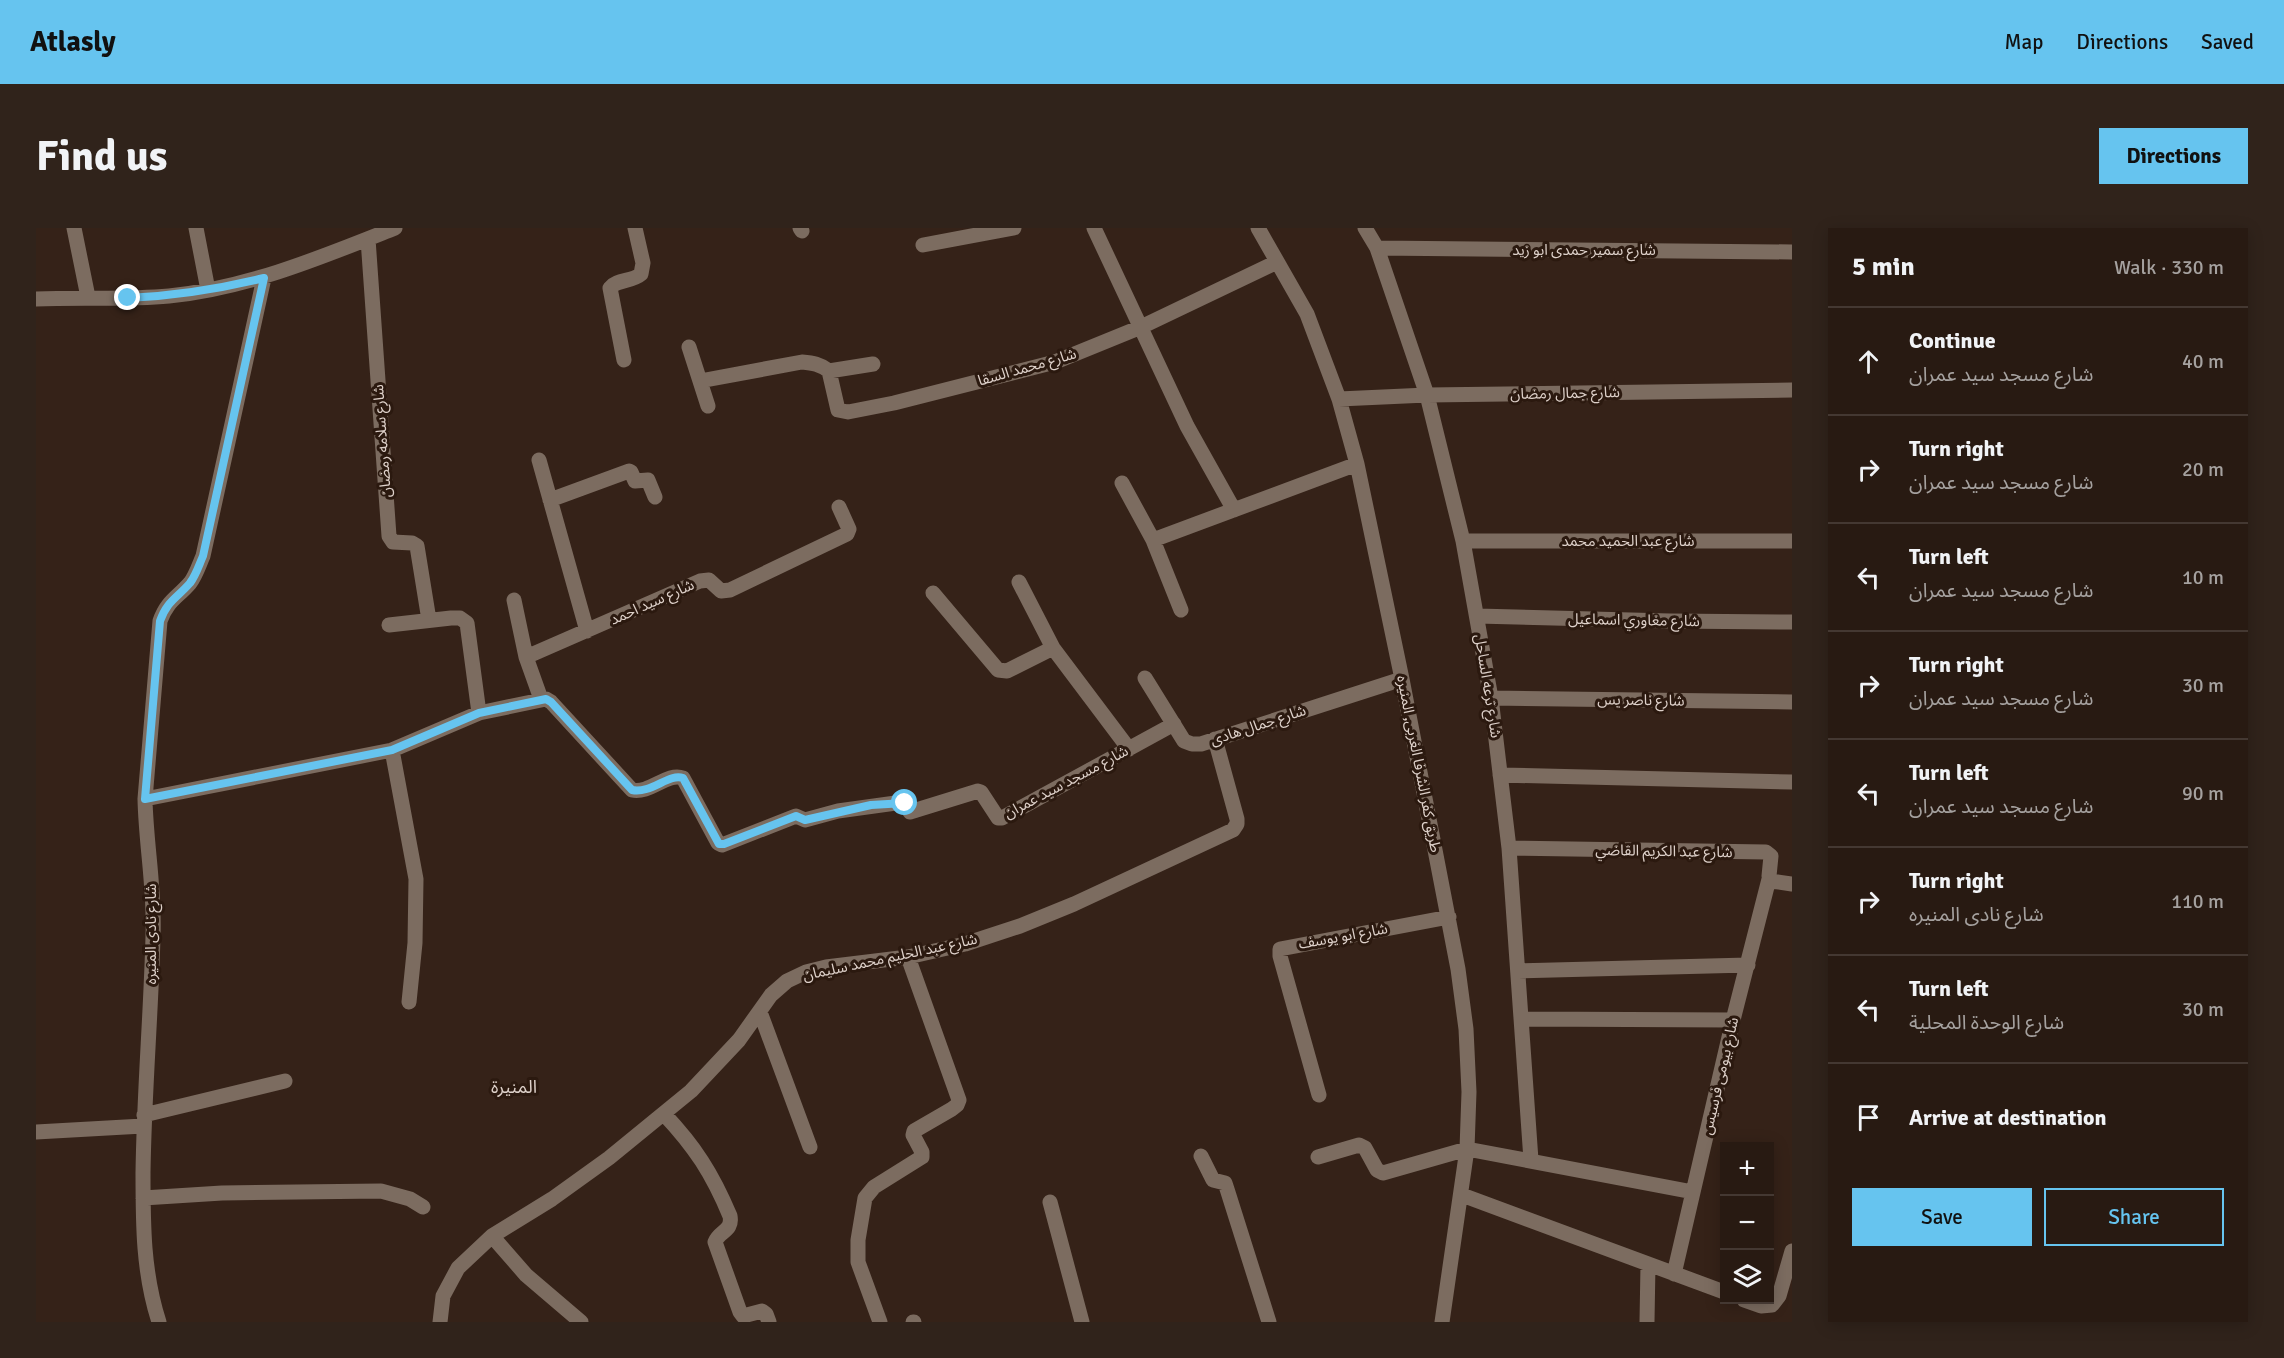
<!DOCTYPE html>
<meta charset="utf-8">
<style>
:root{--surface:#281a12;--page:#30231b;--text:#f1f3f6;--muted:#a5a19f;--line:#443832;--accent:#66c4ef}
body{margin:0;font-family:Signika,"Noto Sans Arabic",sans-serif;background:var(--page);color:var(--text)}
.controls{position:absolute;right:18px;bottom:18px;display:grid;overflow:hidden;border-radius:0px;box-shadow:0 3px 15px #0003}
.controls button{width:54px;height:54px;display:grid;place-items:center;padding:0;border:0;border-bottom:2px solid var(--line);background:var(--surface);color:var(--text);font:30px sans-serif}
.stop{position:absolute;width:18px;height:18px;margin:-14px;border:4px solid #66c4ef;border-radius:50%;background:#fff}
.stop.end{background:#66c4ef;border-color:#fff;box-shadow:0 2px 6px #0008}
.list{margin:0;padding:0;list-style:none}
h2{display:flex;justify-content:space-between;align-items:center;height:78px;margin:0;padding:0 24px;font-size:26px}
h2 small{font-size:20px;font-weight:400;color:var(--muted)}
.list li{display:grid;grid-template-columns:39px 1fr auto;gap:18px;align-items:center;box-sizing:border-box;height:108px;padding:0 24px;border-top:2px solid var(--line)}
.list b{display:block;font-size:22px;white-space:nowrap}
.list p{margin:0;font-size:20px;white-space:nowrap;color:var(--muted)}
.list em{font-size:20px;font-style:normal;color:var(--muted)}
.actions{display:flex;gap:12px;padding:18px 24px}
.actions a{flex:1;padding:14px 0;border:2px solid var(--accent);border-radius:0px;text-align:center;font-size:21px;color:var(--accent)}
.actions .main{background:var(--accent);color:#111}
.icon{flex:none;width:33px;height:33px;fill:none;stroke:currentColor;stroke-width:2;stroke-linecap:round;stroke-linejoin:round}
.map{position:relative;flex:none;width:1756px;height:1094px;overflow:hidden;border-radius:0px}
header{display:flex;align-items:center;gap:36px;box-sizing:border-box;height:84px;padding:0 30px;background:var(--accent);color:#111}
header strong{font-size:28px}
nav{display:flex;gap:33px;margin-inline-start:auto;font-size:21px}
.intro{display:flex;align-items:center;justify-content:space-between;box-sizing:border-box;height:144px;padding:0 36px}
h1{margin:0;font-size:42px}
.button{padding:15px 27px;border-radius:0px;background:var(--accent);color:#111;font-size:21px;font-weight:700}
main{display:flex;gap:36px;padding:0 36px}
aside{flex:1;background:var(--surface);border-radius:0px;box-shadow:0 3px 15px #0003}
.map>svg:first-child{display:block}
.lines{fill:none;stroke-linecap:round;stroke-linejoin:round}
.minor{stroke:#7c6c60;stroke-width:15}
.route{stroke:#66c4ef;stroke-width:8}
.labels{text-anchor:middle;stroke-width:6;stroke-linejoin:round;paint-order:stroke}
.street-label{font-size:15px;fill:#ddd0c9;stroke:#2b190f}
.quarter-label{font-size:18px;fill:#ddd0c9;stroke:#2b190f}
</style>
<header>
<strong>Atlasly</strong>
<nav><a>Map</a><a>Directions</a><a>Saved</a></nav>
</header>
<div class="intro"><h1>Find us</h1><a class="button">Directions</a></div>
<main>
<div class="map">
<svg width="1756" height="1094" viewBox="0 0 1756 1094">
<rect width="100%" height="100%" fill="#352218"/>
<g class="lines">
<!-- minor -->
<path class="minor" d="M38,0L52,69
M160,0L172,62
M764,0L766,3
M1058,0L1151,198L1198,282
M1222,0L1271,86L1303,171L1321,236L1366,451L1422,741L1430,801L1433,864L1431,921L1406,1094
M1329,0L1341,20L1391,167L1427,313L1455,470L1473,620L1495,932
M332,11L353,308L357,314L376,315L381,318L393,392
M887,17L978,0
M1341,20L1756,24
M0,71C44,69 89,72 133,68C212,60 286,29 359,0
M653,119L672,178
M588,132L574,60C581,51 596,54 605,46L607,35L599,0
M793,143L837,136
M664,153L766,134C777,135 784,136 793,143L802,182L812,184L858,175L1019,134L1105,99L1241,34
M1303,171L1391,167L1756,162
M503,232L551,403
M1086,255L1117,312L1145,382
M514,272L593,243L595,244L599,253L612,252L619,269
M1117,312L1321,236
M1427,313H1756
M983,354L1017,420L1093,521
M897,365L962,442L971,443L1017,420
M478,372L490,429L505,471
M1441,388L1634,393L1756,394
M353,397L415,390H424L431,395L443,485
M490,429L664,353L673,352L685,363L694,362L811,306L813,301L803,279
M1109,450L1148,513L1156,516H1165L1366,451
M1455,470L1756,474
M356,522L380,651L379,715L373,774
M1464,547L1756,554
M109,571L356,522L443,485L510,471L515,474L596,562C614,566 631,544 647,550L682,615L686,617L760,588L769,592L802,583L867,574L874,584L942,563L945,564L962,590H966L1138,496
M1473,620L1730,624L1735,628L1733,648L1735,653L1756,656
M1483,743L1712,737
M724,784L774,919
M1486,791L1697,792
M1283,867L1244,728V721L1413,689
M628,886C659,919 676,945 694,988C697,1003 683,1003 679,1014L704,1084L707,1088L726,1083L730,1086L733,1094
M108,887L249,853
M0,904L107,898
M1165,928L1177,952L1189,955L1191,961L1233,1094
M1282,929L1323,917L1329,920L1341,942L1347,945L1431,921L1657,964
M1426,967L1688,1064
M107,970L186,965L345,963L374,971L387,979
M1014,974L1046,1094
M456,1008L490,1047L545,1094
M1638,1046L1697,792L1733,651
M1708,1072L1725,1078L1736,1077L1743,1068L1756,1023
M123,1094C107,1045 107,996 107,945C108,866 115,787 117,708C119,662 110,617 109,571L124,393C131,373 141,370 154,355C160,347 163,337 167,328L228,50
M404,1094L407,1068L422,1040L456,1008L516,971L573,930L655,863L703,812L735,767L751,753L770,744L790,739L872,729L929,716L984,698L1038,676L1197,602L1201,596V591L1179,511
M844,1094L822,1034V1012L829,970L838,959L886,929V924L877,907L878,903L916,881L921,877L923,872L872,729
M877,1094H878
M1611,1094L1612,1036"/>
</g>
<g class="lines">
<!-- route -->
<path class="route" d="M92,70C139,68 183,61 228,50L167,328C163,337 160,347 154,355C141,370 131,373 124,393L109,571L356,522L443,485L510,471L515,474L596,562C615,566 633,545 647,550L683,616H688L760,588L769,592L835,577L869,575"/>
</g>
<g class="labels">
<!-- street labels -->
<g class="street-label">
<text x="1548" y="27">شارع سمير حمدى ابو زيد</text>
<text transform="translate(991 139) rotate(-16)" y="5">شارع محمد السقا</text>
<text transform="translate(1529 165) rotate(-1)" y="5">شارع جمال رمضان</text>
<text transform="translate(346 213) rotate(-94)" y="5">شارع سلامه رمضان</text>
<text x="1592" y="318">شارع عبد الحميد محمد</text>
<text transform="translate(616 374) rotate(-24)" y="5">شارع سيد احمد</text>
<text transform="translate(1598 392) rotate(1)" y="5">شارع مغاوري اسماعيل</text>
<text transform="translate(1452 458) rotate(81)" y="5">شارع ترعه الساحل</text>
<text transform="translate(1605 472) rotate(1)" y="5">شارع ناصر يس</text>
<text transform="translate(1222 497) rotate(-18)" y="5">شارع جمال هادى</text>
<text transform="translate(1383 536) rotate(79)" y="5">طريق كفر الشرفا الغربى, المنيره</text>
<text transform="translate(1030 554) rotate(-28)" y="5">شارع مسجد سيد عمران</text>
<text transform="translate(1628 623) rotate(1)" y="5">شارع عبد الكريم القاضي</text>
<text transform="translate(115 706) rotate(-90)" y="5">شارع نادى المنيره</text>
<text transform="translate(1307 708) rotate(-10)" y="5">شارع ابو يوسف</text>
<text transform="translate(854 729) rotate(-12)" y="5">شارع عبد الحليم محمد سليمان</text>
<text transform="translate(1684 848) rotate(-77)" y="5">شارع بيومى فرسيس</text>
</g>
<!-- quarter labels -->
<g class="quarter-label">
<text x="478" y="865">المنيرة</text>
</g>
</g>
</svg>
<div class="controls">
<button>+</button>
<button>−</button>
<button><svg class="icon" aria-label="layers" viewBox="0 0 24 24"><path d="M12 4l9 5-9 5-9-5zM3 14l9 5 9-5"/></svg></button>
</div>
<div class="stop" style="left:869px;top:575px"></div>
<div class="stop end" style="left:92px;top:70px"></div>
</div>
<aside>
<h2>5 min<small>Walk · 330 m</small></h2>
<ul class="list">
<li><svg class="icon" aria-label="ahead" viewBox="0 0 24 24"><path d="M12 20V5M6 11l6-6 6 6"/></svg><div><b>Continue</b><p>شارع مسجد سيد عمران</p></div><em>40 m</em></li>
<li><svg class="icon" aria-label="right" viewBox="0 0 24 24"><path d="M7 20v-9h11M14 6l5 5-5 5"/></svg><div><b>Turn right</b><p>شارع مسجد سيد عمران</p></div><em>20 m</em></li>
<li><svg class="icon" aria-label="left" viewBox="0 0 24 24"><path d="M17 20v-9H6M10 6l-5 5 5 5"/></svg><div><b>Turn left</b><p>شارع مسجد سيد عمران</p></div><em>10 m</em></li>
<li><svg class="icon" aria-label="right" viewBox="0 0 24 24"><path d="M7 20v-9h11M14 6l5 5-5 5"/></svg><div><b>Turn right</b><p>شارع مسجد سيد عمران</p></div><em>30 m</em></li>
<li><svg class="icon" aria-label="left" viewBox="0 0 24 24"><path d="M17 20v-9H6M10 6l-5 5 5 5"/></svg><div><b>Turn left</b><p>شارع مسجد سيد عمران</p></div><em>90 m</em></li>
<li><svg class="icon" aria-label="right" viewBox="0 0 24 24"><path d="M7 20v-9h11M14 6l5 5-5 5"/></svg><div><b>Turn right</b><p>شارع نادى المنيره</p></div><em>110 m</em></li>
<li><svg class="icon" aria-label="left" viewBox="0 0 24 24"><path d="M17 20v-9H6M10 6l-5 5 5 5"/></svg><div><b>Turn left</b><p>شارع الوحدة المحلية</p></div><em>30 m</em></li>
<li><svg class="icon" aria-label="arrive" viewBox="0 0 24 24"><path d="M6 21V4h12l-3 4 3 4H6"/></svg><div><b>Arrive at destination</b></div></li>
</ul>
<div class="actions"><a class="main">Save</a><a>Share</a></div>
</aside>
</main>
